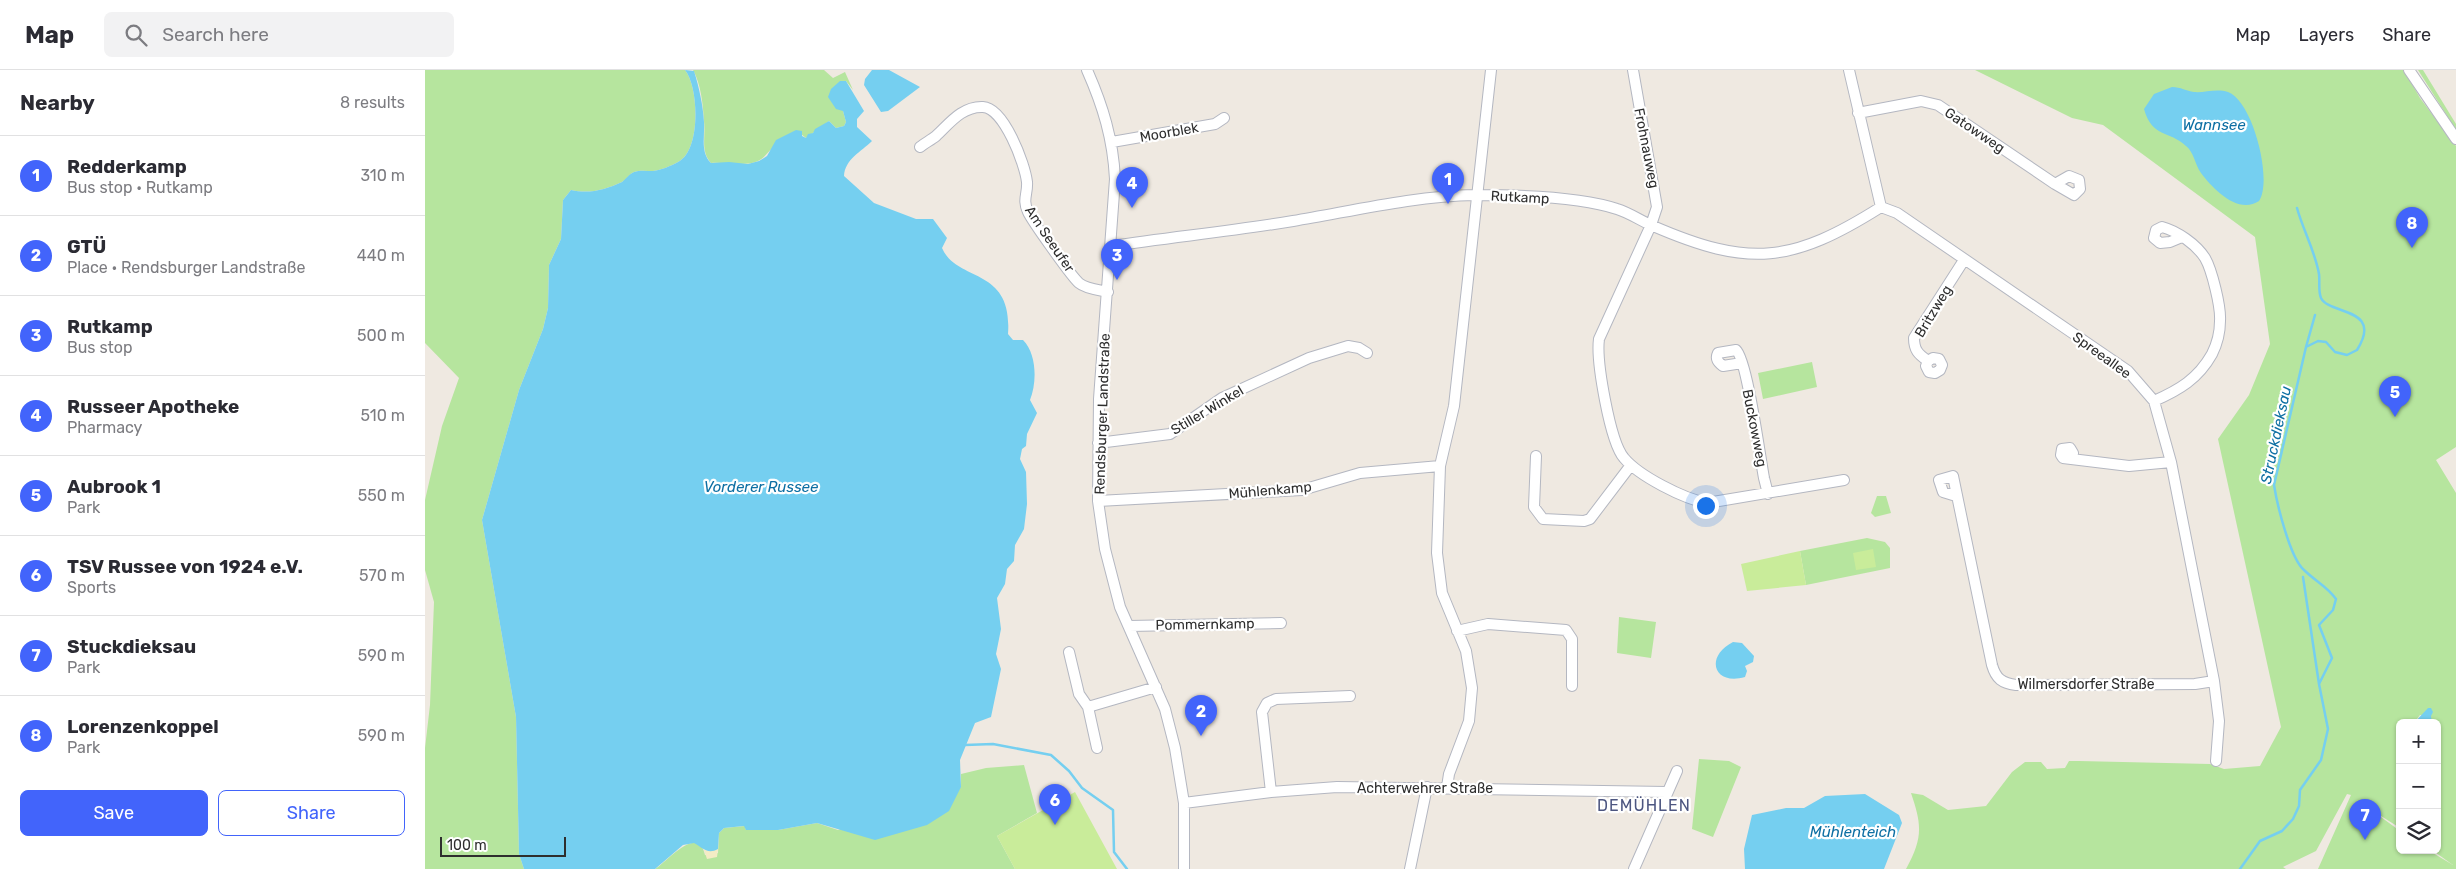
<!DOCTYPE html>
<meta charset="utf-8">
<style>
:root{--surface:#fff;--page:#f2f2f3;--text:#2b2b33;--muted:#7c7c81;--line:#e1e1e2;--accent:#4264fb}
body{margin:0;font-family:Rubik,sans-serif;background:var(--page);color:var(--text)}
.controls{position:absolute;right:15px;bottom:15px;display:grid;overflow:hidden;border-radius:8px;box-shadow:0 1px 4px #0004}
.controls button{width:45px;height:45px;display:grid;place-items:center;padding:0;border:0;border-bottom:1px solid var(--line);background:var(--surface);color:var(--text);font:25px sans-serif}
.scale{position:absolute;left:15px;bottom:12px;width:126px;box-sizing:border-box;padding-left:5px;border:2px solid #2e2e2e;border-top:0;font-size:14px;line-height:18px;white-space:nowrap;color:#2e2e2e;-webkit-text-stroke:4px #fff;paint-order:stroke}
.you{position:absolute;left:1280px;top:435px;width:18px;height:18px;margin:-12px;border:4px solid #fff;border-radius:50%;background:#1a73e8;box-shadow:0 0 0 8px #1a73e833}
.badge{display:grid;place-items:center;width:32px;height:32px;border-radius:50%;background:var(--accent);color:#fff;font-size:16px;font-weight:700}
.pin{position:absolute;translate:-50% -41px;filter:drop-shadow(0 1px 2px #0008)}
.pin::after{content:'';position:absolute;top:26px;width:18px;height:15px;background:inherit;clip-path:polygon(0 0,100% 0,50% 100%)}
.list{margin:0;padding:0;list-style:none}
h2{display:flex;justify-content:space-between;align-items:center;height:65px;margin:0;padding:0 20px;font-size:21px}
h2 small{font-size:16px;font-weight:400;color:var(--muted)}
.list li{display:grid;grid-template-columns:32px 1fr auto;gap:15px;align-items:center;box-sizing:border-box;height:80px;padding:0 20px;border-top:1px solid var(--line)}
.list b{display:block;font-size:19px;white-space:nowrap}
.list p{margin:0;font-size:16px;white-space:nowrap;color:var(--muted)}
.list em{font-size:16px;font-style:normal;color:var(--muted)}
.actions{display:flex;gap:10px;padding:15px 20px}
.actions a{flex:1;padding:11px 0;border:1px solid var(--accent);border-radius:8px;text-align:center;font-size:18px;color:var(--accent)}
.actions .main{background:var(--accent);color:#fff}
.icon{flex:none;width:28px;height:28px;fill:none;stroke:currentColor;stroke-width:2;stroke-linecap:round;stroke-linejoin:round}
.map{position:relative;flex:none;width:2031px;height:799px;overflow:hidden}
header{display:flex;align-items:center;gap:30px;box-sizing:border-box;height:70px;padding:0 25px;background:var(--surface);border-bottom:1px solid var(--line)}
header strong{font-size:24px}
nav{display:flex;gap:28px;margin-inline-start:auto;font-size:18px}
.search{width:350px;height:45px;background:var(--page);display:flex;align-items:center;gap:12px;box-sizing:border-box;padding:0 18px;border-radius:8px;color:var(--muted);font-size:19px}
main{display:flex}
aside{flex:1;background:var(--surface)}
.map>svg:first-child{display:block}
.green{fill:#b6e59e;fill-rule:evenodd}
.sand{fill:#f3ecc5}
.pitch{fill:#c9ec9a}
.water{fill:#75cff0}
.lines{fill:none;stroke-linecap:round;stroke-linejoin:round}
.stream{stroke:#75cff0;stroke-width:2.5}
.minor-casing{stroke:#b4b7c1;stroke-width:12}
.minor{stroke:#fff;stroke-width:10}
.labels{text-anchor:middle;stroke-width:4.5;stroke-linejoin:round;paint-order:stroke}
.street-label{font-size:14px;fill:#2e2e2e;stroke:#fff}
.water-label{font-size:15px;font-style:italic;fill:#0d6fa3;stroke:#fff}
.quarter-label{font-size:16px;letter-spacing:1px;fill:#4d5680;stroke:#fff}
</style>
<header>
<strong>Map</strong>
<div class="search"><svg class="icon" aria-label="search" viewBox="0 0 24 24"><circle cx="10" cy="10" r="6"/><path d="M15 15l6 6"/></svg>Search here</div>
<nav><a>Map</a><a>Layers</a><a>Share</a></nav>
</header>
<main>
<aside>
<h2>Nearby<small>8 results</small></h2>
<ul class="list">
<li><span class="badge">1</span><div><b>Redderkamp</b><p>Bus stop · Rutkamp</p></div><em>310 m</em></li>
<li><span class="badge">2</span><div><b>GTÜ</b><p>Place · Rendsburger Landstraße</p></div><em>440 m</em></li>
<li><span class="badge">3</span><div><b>Rutkamp</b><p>Bus stop</p></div><em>500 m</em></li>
<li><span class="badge">4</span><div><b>Russeer Apotheke</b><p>Pharmacy</p></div><em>510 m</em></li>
<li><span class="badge">5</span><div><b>Aubrook 1</b><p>Park</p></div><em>550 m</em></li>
<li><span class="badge">6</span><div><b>TSV Russee von 1924 e.V.</b><p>Sports</p></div><em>570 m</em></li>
<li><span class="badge">7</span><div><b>Stuckdieksau</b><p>Park</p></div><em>590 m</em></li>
<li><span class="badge">8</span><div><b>Lorenzenkoppel</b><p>Park</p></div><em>590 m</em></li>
</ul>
<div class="actions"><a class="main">Save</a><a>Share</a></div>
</aside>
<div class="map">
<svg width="2031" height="799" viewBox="0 0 2031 799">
<rect width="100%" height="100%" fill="#efe9e1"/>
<!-- green -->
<path class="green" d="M0,0H260C274,17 276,81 253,92C246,96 236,100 228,101C222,101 214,100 209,102C204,104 202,109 197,112C180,120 164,124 146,120L138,130L136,169L124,195L123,238L118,259L94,320L57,450L91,647L94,784L99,799H0V678L5,635L9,532L0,500V430L17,356L34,308L0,273Z
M268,0H399L408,8L420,2L428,20L421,11L418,41L421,52L419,56L411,58L404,51L381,68L376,64C367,68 356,72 348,78C342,82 340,88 333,91C319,97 301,92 286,93C275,81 281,66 279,51C278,35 276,14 268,0Z
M1550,0H1979L1995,28L2031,76V377L2011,390L2031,423V799H1893L1926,725L1922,724L1891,781L1858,797L1861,799H1481C1498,768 1497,755 1486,723L1498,725L1523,740L1561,736L1587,702L1600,692H1616L1622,699L1640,698L1644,691H1654L1785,694L1799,699L1835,696L1856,657L1793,369L1824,325L1845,274L1830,167L1678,55L1647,48ZM1995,645L2005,646L2007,653H2012V780H2007L2028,795L2003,780H1975V761L1945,739L1975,758V653H1989Z
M1993,0H1998L2031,54V60Z
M1387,292L1392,317L1338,329L1333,303Z
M1452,426H1461L1466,443L1450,447L1446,443Z
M1442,468L1460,472L1465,478V498L1381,515L1375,481Z
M1194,547L1231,552L1226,588L1192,583Z
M1274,689L1304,691L1316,697L1288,767L1267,759Z
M599,695L612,743L572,766L590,799H230C241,793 273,753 280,785L293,783L294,763L299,758L320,756L321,760H353L392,753L413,760L536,717V704L561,698Z"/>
<!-- sand -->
<path class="sand" d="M293,779L292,787L282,789L279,780L284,781Z"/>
<!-- pitch -->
<path class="pitch" d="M1448,479L1451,497L1431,500L1428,483Z
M1375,481L1381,515L1322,521L1316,494Z
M650,722L692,799H590L572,766Z"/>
<!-- water -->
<path class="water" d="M260,0L269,1C274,17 278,35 279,52C280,66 275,82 286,93L304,92L323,94L334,91L342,86L351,70L371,60L377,61V66L381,68L383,64L388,63L390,59L404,51L411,58L419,56L421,52L418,41L411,39L403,27L406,19L415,11H421L439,41L432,49V57L447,71C436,82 420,89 419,106L449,133L491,149H508L522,168L517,178C532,213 588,196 583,264L588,270H598C612,284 612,313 605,330L612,343L602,364L601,376L597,379L595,389L601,402L602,434L599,459L590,475L589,491L582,499L580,514L572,528L576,559L571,584L576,599L566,647L550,653L535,690L536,717L524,741L502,755L450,770L392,753L353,760H321L319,756L299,758L294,763L293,779C282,785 277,777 269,773L258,775L230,799H99L94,784L91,647L57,450L94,320L118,259L123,238L124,195L136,169L138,130L146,120C164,124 180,120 197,112C201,109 204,104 209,102C214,100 222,101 228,101C236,100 246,96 253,92C276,81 274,17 260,0Z
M447,0H464L495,17L463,41L456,42L439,15L440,9Z
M1747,17C1756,17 1761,21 1769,22C1780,23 1791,18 1803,22C1828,31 1848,111 1834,131C1813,145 1788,119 1776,103C1770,95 1769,82 1761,76C1744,60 1727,68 1719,39L1729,24Z
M1308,572L1317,573L1329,586L1328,592L1320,596L1322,601L1320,607C1289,616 1279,587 1308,572Z
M2003,638H2006L2008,642L2006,646L2007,653H1989Z
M1440,724L1474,745L1477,753L1459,799H1320L1319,779L1327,745L1361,738H1379L1400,726Z"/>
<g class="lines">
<!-- stream -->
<path class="stream" d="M1881,277L1890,245
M1878,507L1894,614
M540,675L568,674L626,685L644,701L657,718L688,740L689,782L702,799
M1815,799L1835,771L1857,761L1868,749L1874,736L1875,720L1896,690L1903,659L1894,614L1907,588L1894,555L1908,540L1911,529C1902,516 1890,511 1879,500C1865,488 1852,434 1849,415L1881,277L1893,271L1901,272L1910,282L1922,285L1932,280C1959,237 1904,245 1896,228C1893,221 1895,212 1894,204C1890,181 1878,160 1872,138"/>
<!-- minor casing -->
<g class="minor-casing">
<path id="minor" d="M662,0C678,36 688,69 690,109L674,329L673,431L680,479L695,537L740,639L750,678L759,733V799
M1208,0L1232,137L1226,155L1174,269C1171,291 1185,372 1199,388C1214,406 1259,429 1282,433L1419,410
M1424,0L1456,137
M1984,0L2031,69
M1433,43L1496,31L1513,35L1630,114L1649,125L1655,119L1654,110L1644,106L1630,114
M687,72L790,54L799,48
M495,77C500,73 506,70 511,66C524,54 537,36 558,37C579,38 600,94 602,112C603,124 597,129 603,142C607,151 647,207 654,213C661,219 675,220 683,222
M1456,137L1472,143L1703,301L1729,331L1746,392L1789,611L1794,651L1791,691
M687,176C747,167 808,161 868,151C928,141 989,126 1050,125C1089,125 1156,127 1192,139C1205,143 1216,151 1228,156C1325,198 1367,193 1456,137
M1503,291L1501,296L1504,302L1510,303L1515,300L1517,295L1514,289L1508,288L1503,291C1493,284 1489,280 1489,268L1539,190
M1317,293L1298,296C1293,292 1290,289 1293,283L1311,280C1322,289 1335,387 1339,408L1343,424
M1729,331C1754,320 1773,309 1787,284C1792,274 1795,262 1795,251C1796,237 1787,200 1780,188C1771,174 1752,161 1737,157L1731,160L1729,168L1735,173L1745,172L1757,167
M673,373L745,364L797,328L884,288L923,276L934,278L942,283
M1111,386L1109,437L1118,449L1159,451L1165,449L1206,395
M1646,388L1648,383L1645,378L1637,379L1636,385L1638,388L1704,396L1746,392
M1531,426L1518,422L1514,410L1528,406L1567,595C1571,609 1577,613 1591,615L1770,614L1789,611
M673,431L877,420L935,403L1015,396
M704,556L856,553
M1032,561L1063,554L1141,560L1147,569V616
M644,582L654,624L663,637L672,678
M663,637L731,617
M1022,717L1024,704L1044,651L1047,618L1041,581L1017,523L1012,483L1015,396L1029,336L1066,0
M846,722L837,642L842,633L851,629L925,626
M759,733L846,722L912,717L1241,722
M985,799L1002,717
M1209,799L1252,701"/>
</g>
<!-- minor -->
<use href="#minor" class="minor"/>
</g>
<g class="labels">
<!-- street labels -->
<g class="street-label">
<text transform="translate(1550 60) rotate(34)" y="5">Gatowweg</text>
<text transform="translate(744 62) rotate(-10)" y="5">Moorblek</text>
<text transform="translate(1222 78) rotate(79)" y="5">Frohnauweg</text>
<text transform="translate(1095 127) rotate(3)" y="5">Rutkamp</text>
<text transform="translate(625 169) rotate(56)" y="5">Am Seeufer</text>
<text transform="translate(1508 241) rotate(-59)" y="5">Britzweg</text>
<text transform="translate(1677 285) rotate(36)" y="5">Spreeallee</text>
<text transform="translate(782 340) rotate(-31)" y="5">Stiller Winkel</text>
<text transform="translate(677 344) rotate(-88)" y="5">Rendsburger Landstraße</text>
<text transform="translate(1330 358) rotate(79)" y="5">Buckowweg</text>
<text transform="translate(845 420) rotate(-5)" y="5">Mühlenkamp</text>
<text transform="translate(780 554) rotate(-1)" y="5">Pommernkamp</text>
<text x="1661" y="619">Wilmersdorfer Straße</text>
<text x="1000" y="723">Achterwehrer Straße</text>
</g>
<!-- water labels -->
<g class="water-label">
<text x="1789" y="60">Wannsee</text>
<text transform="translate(1851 365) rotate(-78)" y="5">Struckdieksau</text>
<text x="336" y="422">Vorderer Russee</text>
<text x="1428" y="767">Mühlenteich</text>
</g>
<!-- quarter labels -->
<g class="quarter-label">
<text x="1219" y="741">DEMÜHLEN</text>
</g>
</g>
</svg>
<div class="controls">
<button>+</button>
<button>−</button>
<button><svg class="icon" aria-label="layers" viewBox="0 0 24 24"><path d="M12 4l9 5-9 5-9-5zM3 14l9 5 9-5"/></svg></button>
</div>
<div class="scale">100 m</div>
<div class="you"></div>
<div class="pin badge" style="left:1023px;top:134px">1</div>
<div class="pin badge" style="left:776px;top:666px">2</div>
<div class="pin badge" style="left:692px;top:210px">3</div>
<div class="pin badge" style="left:707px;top:138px">4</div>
<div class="pin badge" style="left:1970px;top:347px">5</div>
<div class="pin badge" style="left:630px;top:755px">6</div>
<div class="pin badge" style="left:1940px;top:770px">7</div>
<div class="pin badge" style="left:1987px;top:178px">8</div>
</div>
</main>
